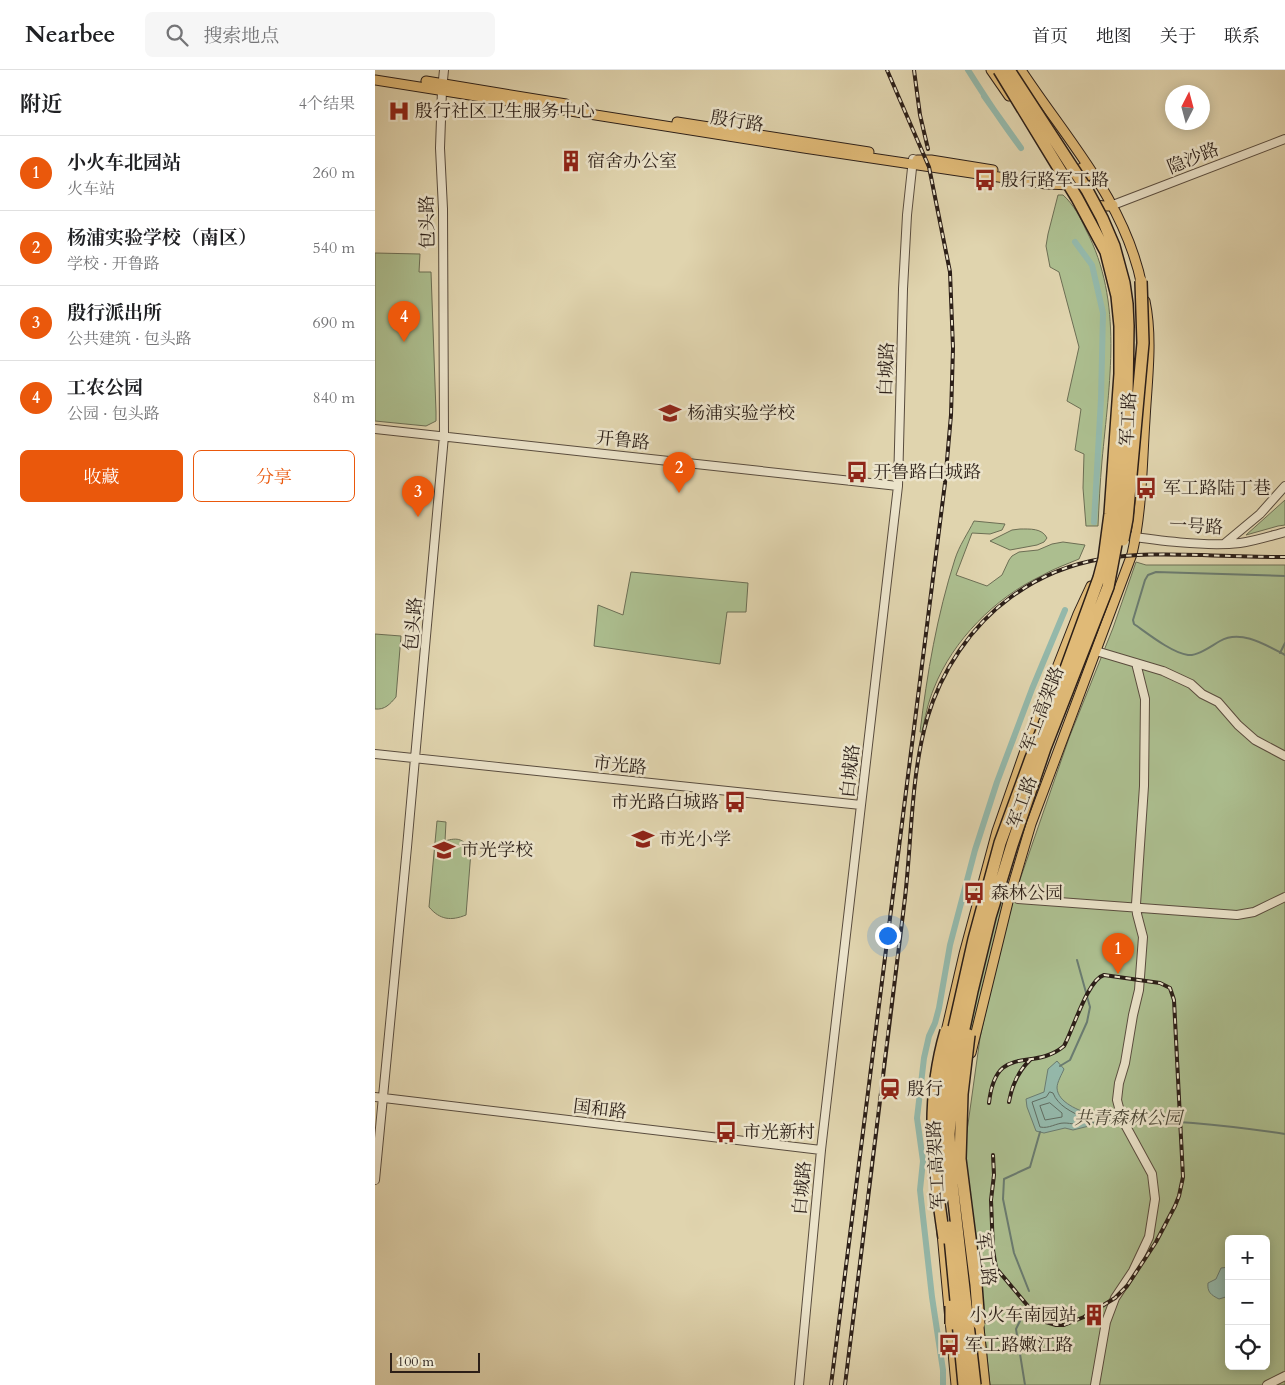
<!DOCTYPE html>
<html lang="zh">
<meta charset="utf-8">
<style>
:root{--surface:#fff;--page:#f6f6f6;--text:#202124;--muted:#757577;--line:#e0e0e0;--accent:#ea580c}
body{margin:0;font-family:Cardo,"Noto Serif SC",serif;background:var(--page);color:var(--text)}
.controls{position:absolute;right:15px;bottom:15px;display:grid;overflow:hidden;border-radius:8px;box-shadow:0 2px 12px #0003}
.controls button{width:45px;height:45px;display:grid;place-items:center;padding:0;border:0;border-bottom:1px solid var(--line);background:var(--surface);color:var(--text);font:25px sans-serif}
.compass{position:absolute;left:790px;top:15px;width:45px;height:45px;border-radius:50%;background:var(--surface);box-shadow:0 2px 12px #0003;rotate:6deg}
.scale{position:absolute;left:15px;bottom:12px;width:90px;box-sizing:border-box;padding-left:5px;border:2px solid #2c1f18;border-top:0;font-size:14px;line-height:18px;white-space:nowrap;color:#2c1f18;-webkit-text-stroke:4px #ebe3ca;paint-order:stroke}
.you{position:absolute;left:512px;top:865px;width:18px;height:18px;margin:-12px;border:4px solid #fff;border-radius:50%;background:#1a73e8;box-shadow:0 0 0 8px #1a73e833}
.badge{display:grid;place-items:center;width:32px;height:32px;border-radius:50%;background:var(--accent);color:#fff;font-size:16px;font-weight:700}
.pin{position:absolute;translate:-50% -41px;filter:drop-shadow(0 1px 2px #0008)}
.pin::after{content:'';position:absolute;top:26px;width:18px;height:15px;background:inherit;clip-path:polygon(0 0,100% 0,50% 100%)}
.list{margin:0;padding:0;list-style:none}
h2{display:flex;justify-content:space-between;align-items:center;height:65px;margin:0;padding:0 20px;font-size:21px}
h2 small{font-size:16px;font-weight:400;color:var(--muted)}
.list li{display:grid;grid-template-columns:32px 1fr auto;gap:15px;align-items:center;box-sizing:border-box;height:75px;padding:0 20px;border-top:1px solid var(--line)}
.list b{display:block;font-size:19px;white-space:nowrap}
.list p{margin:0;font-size:16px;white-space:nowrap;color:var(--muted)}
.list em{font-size:16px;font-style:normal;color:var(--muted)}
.actions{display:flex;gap:10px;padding:15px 20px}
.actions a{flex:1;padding:11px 0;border:1px solid var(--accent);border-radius:8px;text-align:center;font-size:18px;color:var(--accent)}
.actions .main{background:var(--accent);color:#fff}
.icon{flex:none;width:28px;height:28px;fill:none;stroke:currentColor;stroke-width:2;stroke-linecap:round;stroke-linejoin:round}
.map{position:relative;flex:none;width:910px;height:1315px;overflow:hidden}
header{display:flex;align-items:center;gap:30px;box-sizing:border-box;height:70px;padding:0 25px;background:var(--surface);border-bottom:1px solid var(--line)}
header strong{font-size:24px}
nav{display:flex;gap:28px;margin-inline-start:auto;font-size:18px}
.search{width:350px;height:45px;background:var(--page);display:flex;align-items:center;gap:12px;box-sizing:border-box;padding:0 18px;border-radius:8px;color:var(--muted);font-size:19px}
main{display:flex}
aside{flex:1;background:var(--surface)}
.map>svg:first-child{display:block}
.green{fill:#acbe8f;stroke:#6c6e54;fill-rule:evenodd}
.water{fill:#94b8aa;stroke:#6a7b70}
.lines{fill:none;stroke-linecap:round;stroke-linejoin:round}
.shore{stroke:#606c61;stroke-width:1}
.stream{stroke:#6a7b70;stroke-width:2}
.canal{stroke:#94b8aa;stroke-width:6}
.minor-casing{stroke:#594c3e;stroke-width:10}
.major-casing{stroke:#2c1f18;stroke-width:11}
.minor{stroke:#ebe3ca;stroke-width:8}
.major{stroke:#e0ba77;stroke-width:9}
.rail-casing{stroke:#2c1f18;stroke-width:4}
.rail{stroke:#ebe3ca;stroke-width:2;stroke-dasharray:5.5;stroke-linecap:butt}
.highway-bridge-casing{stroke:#2c1f18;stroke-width:14;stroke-linecap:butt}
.highway-bridge{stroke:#e0ba77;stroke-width:11}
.labels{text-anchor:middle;stroke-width:5;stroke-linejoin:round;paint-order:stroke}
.poi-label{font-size:18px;fill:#2c1f18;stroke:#ebe3ca;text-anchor:start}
.street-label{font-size:18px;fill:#2c1f18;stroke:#ebe3ca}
.park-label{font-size:18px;font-style:italic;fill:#4c4736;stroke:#ebe3ca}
</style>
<header>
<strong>Nearbee</strong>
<div class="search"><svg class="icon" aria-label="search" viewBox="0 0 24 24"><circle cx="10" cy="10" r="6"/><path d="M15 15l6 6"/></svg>搜索地点</div>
<nav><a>首页</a><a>地图</a><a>关于</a><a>联系</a></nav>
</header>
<main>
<aside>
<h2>附近<small>4个结果</small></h2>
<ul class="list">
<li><span class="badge">1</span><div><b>小火车北园站</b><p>火车站</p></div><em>260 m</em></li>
<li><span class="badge">2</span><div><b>杨浦实验学校（南区）</b><p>学校 · 开鲁路</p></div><em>540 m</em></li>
<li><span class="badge">3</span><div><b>殷行派出所</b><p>公共建筑 · 包头路</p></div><em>690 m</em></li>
<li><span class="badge">4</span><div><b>工农公园</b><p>公园 · 包头路</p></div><em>840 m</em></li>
</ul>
<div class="actions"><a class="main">收藏</a><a>分享</a></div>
</aside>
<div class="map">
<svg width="910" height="1315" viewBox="0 0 910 1315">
<rect width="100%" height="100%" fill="#e0d4ae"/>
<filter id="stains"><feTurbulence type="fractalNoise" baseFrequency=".004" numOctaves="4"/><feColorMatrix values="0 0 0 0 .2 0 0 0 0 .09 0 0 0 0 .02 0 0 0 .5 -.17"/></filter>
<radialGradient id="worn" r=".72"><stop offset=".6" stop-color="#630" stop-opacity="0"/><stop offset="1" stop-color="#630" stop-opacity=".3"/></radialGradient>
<!-- green -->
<path class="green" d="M683,125H688C699,135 705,147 711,160C749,232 734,314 727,391C725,413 724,435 723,456H711L708,418L709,384L700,380L706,339L692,331L704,277L684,202L675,197L671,176L673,164Z
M0,183L45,184L44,202H56L61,342V351L51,356L0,351Z
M910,430V455L903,456L871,465Z
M599,451L630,454L627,460L615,464L597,463L581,505L612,516L627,505L634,490L637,486L644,482L663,480L677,474L688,472L710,475L704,489C692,494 678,499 666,506C620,528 578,570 559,618C553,632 550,648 547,662H545C552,604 562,545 580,489C584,476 593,463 599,451Z
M645,459C655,459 667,458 672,468L669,472L662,475L635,480L615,471L637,460Z
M761,492L771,495H910V1315H615L600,1171L588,1090L605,968L624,881L640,824L694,668L738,558ZM854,1169H891V1296H854Z
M256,502L373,513L371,542H352L345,594L219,576L223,535L248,545Z
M0,564L26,566L21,627C15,634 10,640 0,639Z
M62,751L71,752L70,771C83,767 89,769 96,781L91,845C76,851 65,850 54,837Z
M615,811L634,815L591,987L578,967Z"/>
<!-- water -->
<path class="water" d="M682,991L689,999C687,1004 682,1012 682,1018C683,1033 704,1040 716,1045L714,1056L698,1060L690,1058L669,1063L661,1061L652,1037L651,1029L669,1022L673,999Z
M854,1197V1226L844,1229C836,1225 832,1222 833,1213L841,1209L846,1198Z"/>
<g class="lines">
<!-- shore -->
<path class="shore" d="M675,1022L678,1023C683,1036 697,1042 709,1048V1052C702,1056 697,1053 689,1053C681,1053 674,1059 665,1057L657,1032L671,1027Z
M675,1033L687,1043V1047L670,1050L665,1036Z"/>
<!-- stream -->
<path class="stream" d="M910,506L781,502L773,505L770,510L758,550L759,554C772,563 797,583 813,585C823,586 836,576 845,571C866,559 891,575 910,585
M905,583L910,573
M685,996L695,990L712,952L715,937L702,890
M750,1050C804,1050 857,1056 910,1064
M714,1051L723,1054L736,1050H746
M654,1221L639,1183L628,1129L629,1109L655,1097L665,1062
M650,1315L641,1259L650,1241"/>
<!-- canal -->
<path class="canal" d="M593,0C610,27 627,53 646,78L609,26
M700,172L717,195L728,243L726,329L719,452
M568,1315V1300L557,1227L545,1120L548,1091L542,1048L549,988L554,966L560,953L564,938L575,875L600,780L622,712L657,619L690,540"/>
<!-- minor casing -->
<g class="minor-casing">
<path id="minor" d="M738,135L910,69
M0,359L523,416
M745,465C780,470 830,477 865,473C880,471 895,466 910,462
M849,474L885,444L910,416
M721,581L788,601L816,614L827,624L843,632L863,655L880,670L910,686
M0,684L486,735
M643,829L862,845L879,842L910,827
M0,1027L446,1080
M0,1110L32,777L69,366L68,139L65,78L67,20L69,0
M424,1315L446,1080L523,416L528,219L532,145L538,89
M720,1315L731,1252L740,1228L758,1201L774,1167L780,1129L777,1104L747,1049L742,1030L744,1013L750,993L758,945L764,920L768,867L762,844L761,834L769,716L770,629L761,593
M892,1315L910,1306"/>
</g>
<!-- major casing -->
<g class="major-casing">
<path id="major" d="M616,0L634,26
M646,0C692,70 750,131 767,216
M0,10L429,78L671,114L698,115L717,103
M51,11L191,34
M302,52L494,82
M542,90H556L618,100
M656,106H693L712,95
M698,115C709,127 720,140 738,135
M716,143L725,158L730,172
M570,966L589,884L622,761L653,672L703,544L716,516
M596,983L633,832L656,754L757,484C767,441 767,394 770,350C772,311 778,269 770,231
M567,1163L581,1315
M603,1248L610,1315"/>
</g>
<!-- minor -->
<use href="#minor" class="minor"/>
<!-- major -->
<use href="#major" class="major"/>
<!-- rail casing -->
<g class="rail-casing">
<path id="rail" d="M539,0L545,45L553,79
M634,1032C637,1015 643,1001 656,989
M614,1033C621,971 657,1003 689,976C698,960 713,909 729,905L785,913L795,918L799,930L808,1107L804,1126L800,1136L781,1172L752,1216L740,1228L709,1247L689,1255H681L671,1252L658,1242L621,1198L618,1180L616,1130L619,1105L618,1085
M456,1315L570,413L576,345L578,278L575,202L554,97L512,0
M470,1315C490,1155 508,995 529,836C537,774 535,709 552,649C566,601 596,556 636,527C696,483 756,483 827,485C854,486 882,487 910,487"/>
</g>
<!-- rail -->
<use href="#rail" class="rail"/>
<!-- highway-bridge casing -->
<g class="highway-bridge-casing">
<path id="highway-bridge" d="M748,470L752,449L768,273L766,211
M594,965L587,1024L585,1089L601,1215L604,1254
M570,1126L565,1058L567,1025L572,989L599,869L625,773L656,688L689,604L724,508L729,489L735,444L745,304V256L742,226L731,182L702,128L624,0
M574,1157L589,1315
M569,1168C558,1095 550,1033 571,961
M576,1254V1236
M600,1315L577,1114L574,1064L579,1005L597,921L615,847L637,775L670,678L733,517L742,469L752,326L753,256L752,234L749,213L739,176L727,148L712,120L634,0"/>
</g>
<!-- highway-bridge -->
<use href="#highway-bridge" class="highway-bridge"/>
</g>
<!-- icons -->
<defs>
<g id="hospital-bare" transform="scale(1.725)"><path d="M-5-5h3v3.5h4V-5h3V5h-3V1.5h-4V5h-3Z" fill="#8f2418" stroke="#ebe3ca" stroke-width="2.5" paint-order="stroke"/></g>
<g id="building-bare" transform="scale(1.725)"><path d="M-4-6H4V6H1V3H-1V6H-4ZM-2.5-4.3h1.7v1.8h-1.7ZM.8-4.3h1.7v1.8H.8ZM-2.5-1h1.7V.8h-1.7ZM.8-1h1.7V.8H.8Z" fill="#8f2418" stroke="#ebe3ca" stroke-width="2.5" paint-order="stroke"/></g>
<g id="bus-bare" transform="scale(1.725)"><path d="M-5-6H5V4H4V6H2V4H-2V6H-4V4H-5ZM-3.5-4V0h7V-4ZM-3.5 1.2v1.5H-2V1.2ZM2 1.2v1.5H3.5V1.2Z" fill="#8f2418" stroke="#ebe3ca" stroke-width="2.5" paint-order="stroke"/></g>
<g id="school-bare" transform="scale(1.725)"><path d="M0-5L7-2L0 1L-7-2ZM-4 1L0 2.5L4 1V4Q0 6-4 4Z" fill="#8f2418" stroke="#ebe3ca" stroke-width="2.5" paint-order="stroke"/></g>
<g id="station-bare" transform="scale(1.725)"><path d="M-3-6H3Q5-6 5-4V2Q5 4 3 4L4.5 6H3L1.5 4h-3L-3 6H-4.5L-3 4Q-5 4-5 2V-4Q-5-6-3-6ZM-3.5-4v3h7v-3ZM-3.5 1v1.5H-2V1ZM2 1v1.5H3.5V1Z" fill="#8f2418" stroke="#ebe3ca" stroke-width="2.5" paint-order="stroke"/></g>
</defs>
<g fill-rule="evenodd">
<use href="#hospital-bare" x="24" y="41"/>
<use href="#building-bare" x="196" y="91"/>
<use href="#bus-bare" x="610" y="110"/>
<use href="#school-bare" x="295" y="343"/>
<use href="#bus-bare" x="482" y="402"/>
<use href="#bus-bare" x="771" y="418"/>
<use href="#bus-bare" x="360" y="732"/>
<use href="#school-bare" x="268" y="769"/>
<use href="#school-bare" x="69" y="780"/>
<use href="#bus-bare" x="599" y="823"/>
<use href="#station-bare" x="515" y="1019"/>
<use href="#bus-bare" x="351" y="1062"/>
<use href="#building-bare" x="719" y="1245"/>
<use href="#bus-bare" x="574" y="1275"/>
</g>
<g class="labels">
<!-- poi labels -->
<g class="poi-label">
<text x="40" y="47">殷行社区卫生服务中心</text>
<text x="212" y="97">宿舍办公室</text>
<text x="626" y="116">殷行路军工路</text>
<text x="312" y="349">杨浦实验学校</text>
<text x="498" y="408">开鲁路白城路</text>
<text x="788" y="424">军工路陆丁巷</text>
<text x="344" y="738" text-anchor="end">市光路白城路</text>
<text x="284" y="775">市光小学</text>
<text x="86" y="786">市光学校</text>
<text x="616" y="829">森林公园</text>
<text x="532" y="1025">殷行</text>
<text x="368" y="1068">市光新村</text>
<text x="702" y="1251" text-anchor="end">小火车南园站</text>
<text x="590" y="1281">军工路嫩江路</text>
</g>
<!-- street labels -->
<g class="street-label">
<text transform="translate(362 51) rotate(9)" y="6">殷行路</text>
<text transform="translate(818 88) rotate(-22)" y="6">隐沙路</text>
<text transform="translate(52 152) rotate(-91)" y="6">包头路</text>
<text transform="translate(511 299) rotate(-88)" y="6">白城路</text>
<text transform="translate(753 349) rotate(-87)" y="6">军工路</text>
<text transform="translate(248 370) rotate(6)" y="6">开鲁路</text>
<text transform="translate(821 456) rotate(3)" y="6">一号路</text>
<text transform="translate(38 554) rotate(-85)" y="6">包头路</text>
<text transform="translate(667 639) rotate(-69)" y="6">军工高架路</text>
<text transform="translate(245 695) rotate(6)" y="6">市光路</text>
<text transform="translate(475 701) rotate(-84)" y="6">白城路</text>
<text transform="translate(647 732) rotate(-70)" y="6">军工路</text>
<text transform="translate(225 1039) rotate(7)" y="6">国和路</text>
<text transform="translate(561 1095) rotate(-93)" y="6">军工高架路</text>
<text transform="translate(427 1118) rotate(-85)" y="6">白城路</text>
<text transform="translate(611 1189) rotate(83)" y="6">军工路</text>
</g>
<!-- park labels -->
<g class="park-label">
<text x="753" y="1054">共青森林公园</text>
</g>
</g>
<rect width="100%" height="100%" filter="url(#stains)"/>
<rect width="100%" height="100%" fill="url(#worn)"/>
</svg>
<div class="controls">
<button>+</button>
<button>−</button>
<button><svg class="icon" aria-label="locate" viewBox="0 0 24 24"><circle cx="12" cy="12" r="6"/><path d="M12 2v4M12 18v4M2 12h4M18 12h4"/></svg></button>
</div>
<svg class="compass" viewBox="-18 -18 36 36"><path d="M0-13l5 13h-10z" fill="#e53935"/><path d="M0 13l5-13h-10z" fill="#757577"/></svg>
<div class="scale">100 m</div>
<div class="you"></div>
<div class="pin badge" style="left:743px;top:904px">1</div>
<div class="pin badge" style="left:304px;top:423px">2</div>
<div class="pin badge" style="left:43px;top:447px">3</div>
<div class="pin badge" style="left:29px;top:272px">4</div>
</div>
</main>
